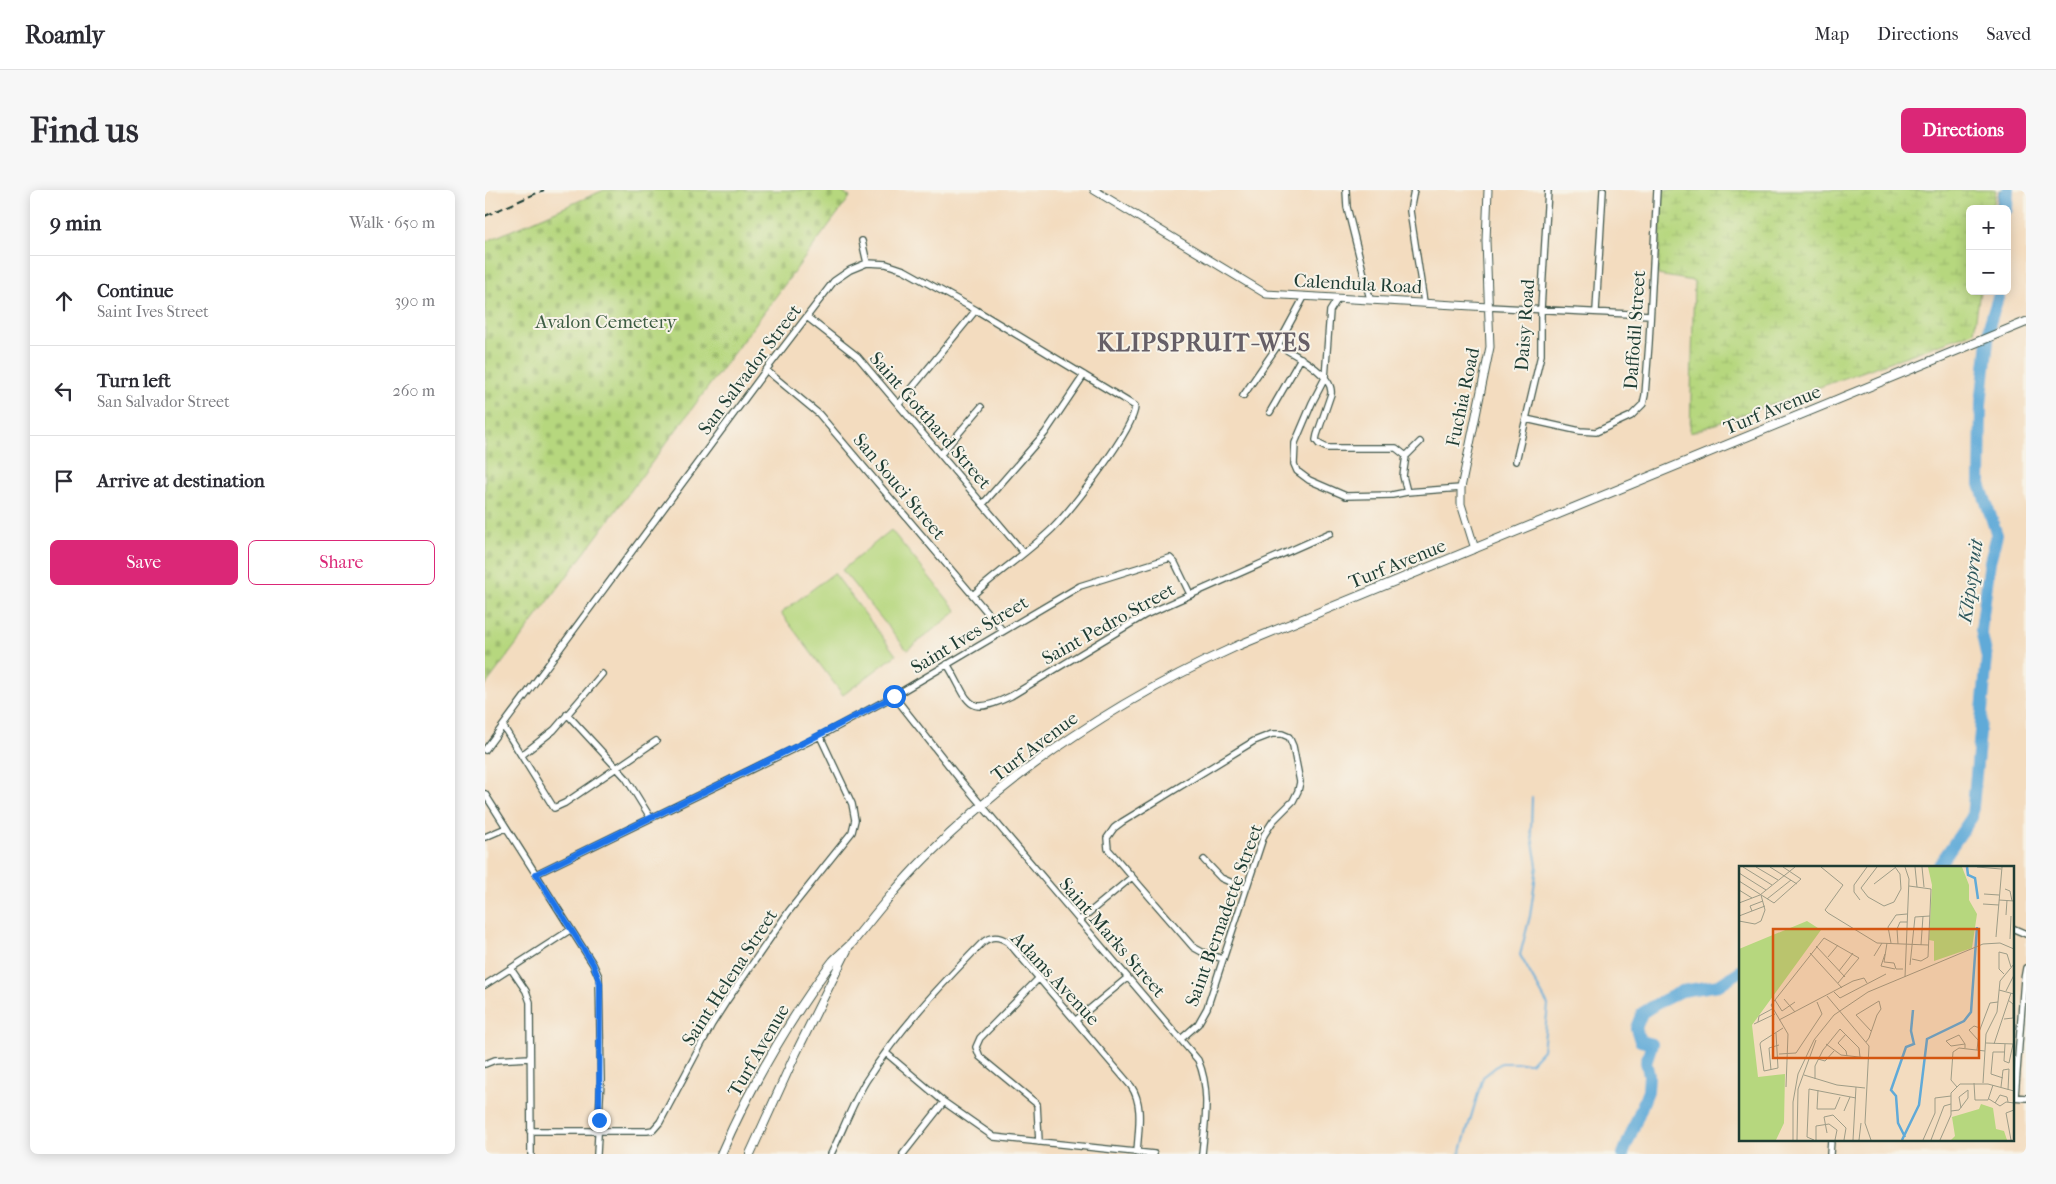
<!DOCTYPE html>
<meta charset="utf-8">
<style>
:root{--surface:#fff;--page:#f7f7f7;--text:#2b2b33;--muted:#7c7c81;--line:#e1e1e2;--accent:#db2777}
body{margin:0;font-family:"IM FELL French Canon",serif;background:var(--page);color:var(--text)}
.controls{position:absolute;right:15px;top:15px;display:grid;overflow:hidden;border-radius:8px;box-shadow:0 2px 12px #0003}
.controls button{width:45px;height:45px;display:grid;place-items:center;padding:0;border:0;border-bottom:1px solid var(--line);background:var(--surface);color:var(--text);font:25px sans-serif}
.stop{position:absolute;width:15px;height:15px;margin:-11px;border:4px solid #1a73e8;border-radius:50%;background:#fff}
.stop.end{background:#1a73e8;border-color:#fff;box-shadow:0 1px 5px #0008}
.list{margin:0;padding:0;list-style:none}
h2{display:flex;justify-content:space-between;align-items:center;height:65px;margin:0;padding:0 20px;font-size:21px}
h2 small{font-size:16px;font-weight:400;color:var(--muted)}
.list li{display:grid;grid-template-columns:32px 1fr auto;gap:15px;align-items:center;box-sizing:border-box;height:90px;padding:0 20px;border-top:1px solid var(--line)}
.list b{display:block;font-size:19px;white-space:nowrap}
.list p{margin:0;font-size:16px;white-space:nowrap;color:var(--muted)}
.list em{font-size:16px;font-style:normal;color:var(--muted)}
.actions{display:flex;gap:10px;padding:15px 20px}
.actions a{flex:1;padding:11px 0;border:1px solid var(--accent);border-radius:8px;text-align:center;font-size:18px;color:var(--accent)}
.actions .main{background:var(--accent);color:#fff}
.icon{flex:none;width:28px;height:28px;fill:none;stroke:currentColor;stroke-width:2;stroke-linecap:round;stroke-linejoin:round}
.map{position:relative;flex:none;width:1541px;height:964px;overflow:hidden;border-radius:8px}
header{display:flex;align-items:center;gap:30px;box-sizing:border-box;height:70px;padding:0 25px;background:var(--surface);border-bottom:1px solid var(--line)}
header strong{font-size:24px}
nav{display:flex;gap:28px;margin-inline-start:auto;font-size:18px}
.intro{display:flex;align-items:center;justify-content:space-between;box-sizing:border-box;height:120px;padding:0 30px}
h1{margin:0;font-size:35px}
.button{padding:12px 22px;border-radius:8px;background:var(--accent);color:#fff;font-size:18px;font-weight:700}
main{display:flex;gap:30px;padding:0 30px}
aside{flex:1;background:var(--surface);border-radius:8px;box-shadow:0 2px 12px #0003}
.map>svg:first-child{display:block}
.wetland{fill:url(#wetland-marsh);stroke:#6a8a59}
.cemetery{fill:url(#cemetery-stones);stroke:#6a8a59}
.garden{fill:#b6d77e;stroke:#6a8a59}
.water{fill:#60aad8;stroke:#407486}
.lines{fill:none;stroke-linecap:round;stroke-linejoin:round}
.stream{stroke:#60aad8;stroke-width:2}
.river{stroke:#60aad8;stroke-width:12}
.minor-casing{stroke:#3f5549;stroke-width:8}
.tertiary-casing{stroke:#3f5549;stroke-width:9}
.secondary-casing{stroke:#3f5549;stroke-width:10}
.minor{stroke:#fff;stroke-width:5.5}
.tertiary{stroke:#fff;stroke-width:7}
.secondary{stroke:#fff;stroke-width:8}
.rail{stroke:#1f3d34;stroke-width:2;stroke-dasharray:8 4;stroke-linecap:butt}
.route{stroke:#1a73e8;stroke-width:6}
.labels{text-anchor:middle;stroke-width:4;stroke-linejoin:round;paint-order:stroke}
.street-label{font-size:19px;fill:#1f3d34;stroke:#f7f3e8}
.park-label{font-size:19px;fill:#3d5c43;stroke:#f7f3e8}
.water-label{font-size:20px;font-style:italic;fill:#2f585d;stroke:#f7f3e8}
.district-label{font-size:24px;font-weight:bold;letter-spacing:1px;fill:#665f67;stroke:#f7f3e8}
.inset-river{fill:none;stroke:#60aad8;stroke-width:2.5}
.inset-road{fill:none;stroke:#9e9c87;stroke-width:1}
.view{fill:#d45610;fill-opacity:0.15;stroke:#d45610;stroke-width:2.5}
.inset-edge{fill:none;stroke:#1f3d34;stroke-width:2.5}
</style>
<header>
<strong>Roamly</strong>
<nav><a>Map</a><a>Directions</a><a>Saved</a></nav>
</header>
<div class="intro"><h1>Find us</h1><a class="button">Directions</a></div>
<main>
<aside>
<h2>9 min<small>Walk · 650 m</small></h2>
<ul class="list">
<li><svg class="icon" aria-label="ahead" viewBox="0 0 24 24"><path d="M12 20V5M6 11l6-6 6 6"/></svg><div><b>Continue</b><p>Saint Ives Street</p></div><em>390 m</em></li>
<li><svg class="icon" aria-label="left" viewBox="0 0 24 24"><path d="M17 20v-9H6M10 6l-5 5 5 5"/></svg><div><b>Turn left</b><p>San Salvador Street</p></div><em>260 m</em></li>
<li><svg class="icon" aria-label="arrive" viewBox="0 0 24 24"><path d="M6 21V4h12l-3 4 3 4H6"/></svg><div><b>Arrive at destination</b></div></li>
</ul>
<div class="actions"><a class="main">Save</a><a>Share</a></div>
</aside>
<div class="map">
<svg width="1541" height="964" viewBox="0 0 1541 964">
<defs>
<pattern id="wetland-marsh" width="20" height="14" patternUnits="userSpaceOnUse" patternTransform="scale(1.25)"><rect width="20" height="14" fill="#b6d77e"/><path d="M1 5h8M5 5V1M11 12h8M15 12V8" fill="none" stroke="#9cb96e"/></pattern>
<pattern id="cemetery-stones" width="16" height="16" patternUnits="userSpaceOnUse" patternTransform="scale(1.25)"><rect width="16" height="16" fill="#b6d77e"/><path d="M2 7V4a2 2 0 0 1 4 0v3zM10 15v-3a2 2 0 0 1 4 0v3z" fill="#9cb96e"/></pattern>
</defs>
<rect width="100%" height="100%" fill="#f7f3e8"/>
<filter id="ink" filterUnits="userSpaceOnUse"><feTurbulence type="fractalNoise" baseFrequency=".02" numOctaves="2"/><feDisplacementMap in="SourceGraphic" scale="10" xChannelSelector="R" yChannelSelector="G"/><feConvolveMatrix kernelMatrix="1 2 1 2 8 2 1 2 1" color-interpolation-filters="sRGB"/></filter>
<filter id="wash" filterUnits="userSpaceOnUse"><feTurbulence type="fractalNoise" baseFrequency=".0096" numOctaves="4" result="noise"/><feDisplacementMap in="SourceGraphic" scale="20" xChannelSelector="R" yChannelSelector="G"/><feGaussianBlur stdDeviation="1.12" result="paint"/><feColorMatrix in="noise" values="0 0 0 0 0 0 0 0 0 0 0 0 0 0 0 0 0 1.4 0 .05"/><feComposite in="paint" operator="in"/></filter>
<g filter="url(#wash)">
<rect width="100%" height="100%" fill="#f3dcbf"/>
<!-- wetland -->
<path class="wetland" d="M1178,0H1511L1508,19H1485V101H1495L1489,142L1205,243L1209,91L1173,85Z"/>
<!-- cemetery -->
<path class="cemetery" d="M119,0H353L365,7L0,496V52Z"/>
<!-- garden -->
<path class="garden" d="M406,340L472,421L422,460L357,380Z
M349,383L411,465L358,505L296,423Z"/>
<!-- water -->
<path class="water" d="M1514,0H1524L1520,19H1511Z"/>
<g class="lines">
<!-- stream -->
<path class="stream" d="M975,964L998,887L1016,873H1046L1058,860L1063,815L1035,765L1045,726L1052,676L1046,640L1047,608"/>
<!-- river -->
<path class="river" d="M1522,19L1523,0
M1452,678L1487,627L1502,468L1496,440L1505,371L1512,345L1495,294L1496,214L1505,133L1515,101
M1138,964L1163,901L1164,885L1161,872L1167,854L1155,851L1151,838L1157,823L1173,813L1197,801L1234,795L1255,781"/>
</g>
</g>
<g filter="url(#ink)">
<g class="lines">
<!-- minor casing -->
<g class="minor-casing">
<path id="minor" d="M861,0L862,17L885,109
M929,0L925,21L939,112
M377,51L382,73
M853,108L845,121L840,188L827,213L810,253L809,274L812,281L824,290L861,306L907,305L922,302
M1004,117L1165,125
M1111,121L1118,0
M322,127L373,167L538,362
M793,155C808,164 849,184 846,204L832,245L831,250L834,254L842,258H911L921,266L918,286L922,302L976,298
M281,180L334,224L518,441
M758,206L793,155L819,107
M414,214L491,120
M785,222L816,168
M1041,229L1095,241L1111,242L1146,226L1158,214L1160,205L1164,153L1172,0
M456,264L496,217
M921,266L935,252
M1031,271L1056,165V119L1063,0
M498,314L560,243L599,185
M462,474C485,510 479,529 526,506L660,425L845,343
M409,506L476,591L713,870C726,900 720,932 717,964
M82,524L141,588L165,627
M18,536L69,618L80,613L171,551
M0,560L281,180L349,91L365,80L382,73L401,74L419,80L491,120L650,216C650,239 585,321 567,339C542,363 513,382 488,405
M37,565L69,540L117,484
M0,604L108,774L114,787L116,890L112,964
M0,647L21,638
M719,670L736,688L761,699
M51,684L335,546L409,506L595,396L685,368L690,373L705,404
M594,731L647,687
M1527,738L1541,744
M26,779L41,801L45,812L46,964
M553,789L495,848L491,857L495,867L552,914L554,952
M0,795L85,740
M591,830L642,788
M696,849L713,834L722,818L779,645L788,631L808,611L813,601L815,592L808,556L804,547L797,544H787L769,551L637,632L629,638L622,648L623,659L708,757L717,762L738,769
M401,863L459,912L509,947L669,964
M0,874L10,870L45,868
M1527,907L1541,908
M1530,907L1539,789L1541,778
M45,941H162L168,940L175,932L227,834L241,812L304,721L367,642L370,630L367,614L335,546
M346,964C358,940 367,914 381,891C414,839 455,796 497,753C506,745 514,746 523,752L646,896C659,915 653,941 652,963
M418,964L459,912
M1345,964L1346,950"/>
</g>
<!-- tertiary casing -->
<g class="tertiary-casing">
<path id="tertiary" d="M609,0L781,104L1004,117
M990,359L976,314V298L1005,157L1001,51L1003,0"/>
</g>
<!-- secondary casing -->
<g class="secondary-casing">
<path id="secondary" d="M236,964C258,913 285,864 315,818C326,802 336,786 348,771C354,765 361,759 367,753C391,723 414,694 441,667C531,577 637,508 752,456L1541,132
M265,964L310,865L363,758"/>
</g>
<!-- minor -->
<use href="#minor" class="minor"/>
<!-- tertiary -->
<use href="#tertiary" class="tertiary"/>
<!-- secondary -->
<use href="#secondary" class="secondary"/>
<!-- rail -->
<path class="rail" d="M0,26L59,0"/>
</g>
</g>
<g class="lines" filter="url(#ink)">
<!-- route -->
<path class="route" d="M114,930L115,793L108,774L51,684C170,625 291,569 409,506"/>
</g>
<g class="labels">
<!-- street labels -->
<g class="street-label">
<text transform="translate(873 93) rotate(3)" y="7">Calendula Road</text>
<text transform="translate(1039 135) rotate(-86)" y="7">Daisy Road</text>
<text transform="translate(1149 140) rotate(-86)" y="7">Daffodil Street</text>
<text transform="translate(264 179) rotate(-53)" y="7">San Salvador Street</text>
<text transform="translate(977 207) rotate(-78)" y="7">Fuchia Road</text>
<text transform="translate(1287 219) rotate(-22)" y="7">Turf Avenue</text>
<text transform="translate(446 230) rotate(49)" y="7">Saint Gotthard Street</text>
<text transform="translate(415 296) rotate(50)" y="7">San Souci Street</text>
<text transform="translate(912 373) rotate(-22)" y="7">Turf Avenue</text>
<text transform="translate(623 433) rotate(-29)" y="7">Saint Pedro Street</text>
<text transform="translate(484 444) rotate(-31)" y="7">Saint Ives Street</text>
<text transform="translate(549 556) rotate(-37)" y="7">Turf Avenue</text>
<text transform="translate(738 725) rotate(-70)" y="7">Saint Bernadette Street</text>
<text transform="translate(628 747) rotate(49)" y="7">Saint Marks Street</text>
<text transform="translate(244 787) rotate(-57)" y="7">Saint Helena Street</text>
<text transform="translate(571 788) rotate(47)" y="7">Adams Avenue</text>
<text transform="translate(273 860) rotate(-60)" y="7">Turf Avenue</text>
</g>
<!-- park labels -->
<g class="park-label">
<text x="121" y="138">Avalon Cemetery</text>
</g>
<!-- water labels -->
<g class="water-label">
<text transform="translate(1485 391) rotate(-82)" y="7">Klipspruit</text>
</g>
<!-- district labels -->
<g class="district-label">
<text x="719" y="161">KLIPSPRUIT-WES</text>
</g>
</g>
<!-- overview -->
<g transform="translate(1254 676)">
<rect width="275" height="275" fill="#f3dcbf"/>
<path d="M189,1H223L230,19V34L238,48L233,82L195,95V75L190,74L193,19ZM242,238L254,242L257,263L265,265L268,274H212L216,270L213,251L240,243Z" fill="#b6d77e"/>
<path d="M68,55L82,64L13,159L19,211L46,208L45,257L37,274H0V83Z" fill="#b6d77e"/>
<path class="inset-river" d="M228,1L229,9L236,12L239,33M166,271L159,257L157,230L152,224L167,181L175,178L172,165L174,144M163,274L180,239L188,173L225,155L232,146L238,61"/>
<path class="inset-road" d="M4,1L33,19M17,1L39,14M31,1L58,18M82,1L104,19L86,44L89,47L138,77L189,79M138,1L122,22L129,31L145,40L155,36L162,23L161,8L156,1M176,1L178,21M183,1L185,21M238,1L262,3M0,7L27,24M0,15L35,37L62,13L44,1M135,18L157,1M170,20L192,23L189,91L182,95L173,93M266,23L271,25L273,35M0,24L13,32M245,28L260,29M28,33L52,14M121,34L115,26V19L128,1M260,34L275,35M0,37L21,29L56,1M244,38L260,39M13,45L11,40L24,35M267,49L268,34M0,50L26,40M0,55L16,58L22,55L26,44L22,29M257,71L263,1M271,73L272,50M148,77L145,96L155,97L157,103H164M152,77L149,61L157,49L168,48M159,78L158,63L161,56H168M182,79L184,50M77,80L106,111M71,87L103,122M146,88L142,100L156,103M135,90L143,77M89,91L99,79M171,99L176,51L191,50M100,105L114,87M265,108L260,103V86L268,88L272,101M166,111L170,13L166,1M260,124L275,128M267,125L275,109M95,126L101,132L147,108M88,130L130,180L126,257L132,274M45,133L56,146M36,134L43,145L56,136M265,153L274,152V138L269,134M40,154L114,115L125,112L128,117M19,156L20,150L33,143M15,158L36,148M37,167L39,202L25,205L21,178L22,176L44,162M107,168L99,177L107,185L108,190M239,174L230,164L235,160L241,162M127,176L130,172L138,149L142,143L140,135L117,149L132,165M247,177L275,178M87,178L102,189L129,192M226,178L212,180L207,175L220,169L226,178V182M255,178L272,127M266,178L265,195L270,197L274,178M238,184L240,166L251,137L259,136M40,188L57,187L83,148L78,136M79,193L86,195L95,185M32,204L30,182L40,179M65,209L98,219L126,222M264,212L252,208L254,186H266M76,213V200L84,184L101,163L120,182L121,191M235,217L236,234H249L254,219M244,217L247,168L258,146L261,115L275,98M47,221L49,168L32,139L85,72L120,92L99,117M218,221L212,214L214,186L220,182L246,185M262,221L264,204L270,203L269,224M79,224L78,243H96L101,231M250,233L261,240L267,236L275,237M256,237L261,229L268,231L269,236M222,242L220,231L229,224M105,245L111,231M212,245L220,244L229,232V224M88,267L85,251L94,249L107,262L105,274M54,274V236L59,208L75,174L95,149L129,126L244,78L261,77L275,83M58,274L59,223L77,174M75,274L68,271L70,223L117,232M77,274V260L90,258L98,264L96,274M114,274L117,221M120,274L122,257M184,274L196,247V232L212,230M192,274L205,240L212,238M201,274L212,249V227L221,218H249L275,225M272,274L267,247L275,244"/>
<path class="view" d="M34,63H240V192H34Z"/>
<rect width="275" height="275" class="inset-edge"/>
</g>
</svg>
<div class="controls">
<button>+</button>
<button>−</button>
</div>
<div class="stop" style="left:409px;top:506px"></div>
<div class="stop end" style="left:114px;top:930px"></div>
</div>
</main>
